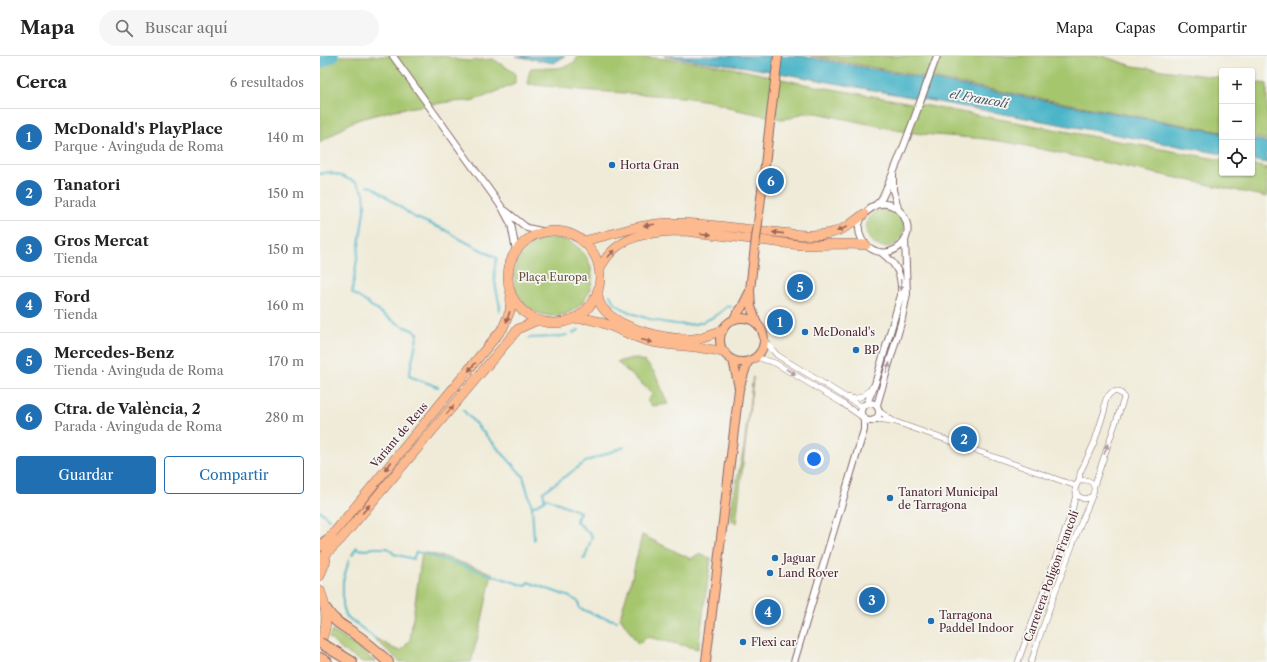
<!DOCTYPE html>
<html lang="es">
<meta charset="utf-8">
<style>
:root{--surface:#fff;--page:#f6f6f6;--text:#222;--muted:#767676;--line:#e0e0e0;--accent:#1f6fb2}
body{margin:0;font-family:"Libre Caslon Text",serif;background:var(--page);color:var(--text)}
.controls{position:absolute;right:12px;top:12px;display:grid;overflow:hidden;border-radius:4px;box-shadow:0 1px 3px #0004}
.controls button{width:36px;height:36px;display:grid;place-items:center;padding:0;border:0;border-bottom:1px solid var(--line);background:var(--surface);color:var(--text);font:20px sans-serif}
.you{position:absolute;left:494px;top:403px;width:14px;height:14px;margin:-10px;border:3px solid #fff;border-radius:50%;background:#1a73e8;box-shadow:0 0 0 6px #1a73e833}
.badge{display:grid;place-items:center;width:26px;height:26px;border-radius:50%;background:var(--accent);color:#fff;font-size:13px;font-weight:700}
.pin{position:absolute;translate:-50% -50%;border:2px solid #fff;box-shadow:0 1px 4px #0006}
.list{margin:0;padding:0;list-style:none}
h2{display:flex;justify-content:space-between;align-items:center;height:52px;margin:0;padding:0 16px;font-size:17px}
h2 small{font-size:13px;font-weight:400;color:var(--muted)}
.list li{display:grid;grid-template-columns:26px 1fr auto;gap:12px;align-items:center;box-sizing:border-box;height:56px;padding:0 16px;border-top:1px solid var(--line)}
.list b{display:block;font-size:15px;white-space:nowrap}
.list p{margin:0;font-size:13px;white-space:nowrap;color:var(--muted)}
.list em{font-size:13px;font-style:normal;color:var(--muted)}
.actions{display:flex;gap:8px;padding:12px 16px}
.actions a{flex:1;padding:9px 0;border:1px solid var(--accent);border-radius:4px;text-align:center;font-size:14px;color:var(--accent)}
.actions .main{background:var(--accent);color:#fff}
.icon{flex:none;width:22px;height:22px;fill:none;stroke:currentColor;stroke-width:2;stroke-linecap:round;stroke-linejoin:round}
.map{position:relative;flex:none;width:947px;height:606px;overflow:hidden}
header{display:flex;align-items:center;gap:24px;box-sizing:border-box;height:56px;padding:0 20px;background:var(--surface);border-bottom:1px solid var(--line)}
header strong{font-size:19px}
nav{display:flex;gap:22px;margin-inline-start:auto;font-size:14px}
.search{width:280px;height:36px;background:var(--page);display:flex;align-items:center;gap:10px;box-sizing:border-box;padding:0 14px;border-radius:22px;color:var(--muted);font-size:15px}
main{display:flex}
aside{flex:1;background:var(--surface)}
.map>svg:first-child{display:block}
.green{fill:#a6c66e;stroke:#78724c}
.water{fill:#4bb5c8;stroke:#4a6a7a}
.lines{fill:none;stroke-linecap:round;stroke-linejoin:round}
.stream{stroke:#4bb5c8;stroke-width:2}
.river{stroke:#4bb5c8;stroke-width:12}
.minor-casing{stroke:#846668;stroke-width:6}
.tertiary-casing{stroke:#846668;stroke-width:8}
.primary-casing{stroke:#846668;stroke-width:10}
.trunk-casing{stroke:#846668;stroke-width:10}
.motorway-casing{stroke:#846668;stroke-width:12}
.minor{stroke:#fff;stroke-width:5}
.tertiary{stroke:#fff;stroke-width:6}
.primary{stroke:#fcba8e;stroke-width:8}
.trunk{stroke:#fcba8e;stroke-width:9}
.motorway{stroke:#fcba8e;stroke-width:10}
.primary-bridge-casing{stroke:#846668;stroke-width:10;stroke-linecap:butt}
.motorway-bridge-casing{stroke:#846668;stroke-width:12;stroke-linecap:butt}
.primary-bridge{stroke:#fcba8e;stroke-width:8}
.motorway-bridge{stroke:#fcba8e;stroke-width:10}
.oneway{fill:#9a6558}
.oneway2{fill:#ae9aa0}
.poi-dot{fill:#1f6fb2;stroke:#f6f6f2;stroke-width:1.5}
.labels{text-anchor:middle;stroke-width:3.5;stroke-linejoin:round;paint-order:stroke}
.poi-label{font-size:11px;fill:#4a1f2b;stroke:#f6f6f2;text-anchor:start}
.park-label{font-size:11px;fill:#66513f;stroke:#f6f6f2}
.street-label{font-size:11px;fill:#4a1f2b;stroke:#f6f6f2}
.water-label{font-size:12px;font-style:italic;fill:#4a5462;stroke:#f6f6f2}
</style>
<header>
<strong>Mapa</strong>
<div class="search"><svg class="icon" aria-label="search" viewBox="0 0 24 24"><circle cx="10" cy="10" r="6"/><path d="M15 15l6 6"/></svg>Buscar aquí</div>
<nav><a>Mapa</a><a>Capas</a><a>Compartir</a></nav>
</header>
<main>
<aside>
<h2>Cerca<small>6 resultados</small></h2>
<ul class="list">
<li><span class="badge">1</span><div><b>McDonald's PlayPlace</b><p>Parque · Avinguda de Roma</p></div><em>140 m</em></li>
<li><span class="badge">2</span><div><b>Tanatori</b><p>Parada</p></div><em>150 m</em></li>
<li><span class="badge">3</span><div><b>Gros Mercat</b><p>Tienda</p></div><em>150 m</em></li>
<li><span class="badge">4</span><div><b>Ford</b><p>Tienda</p></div><em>160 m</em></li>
<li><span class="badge">5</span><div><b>Mercedes-Benz</b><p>Tienda · Avinguda de Roma</p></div><em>170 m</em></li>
<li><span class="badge">6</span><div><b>Ctra. de València, 2</b><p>Parada · Avinguda de Roma</p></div><em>280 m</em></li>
</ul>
<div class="actions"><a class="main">Guardar</a><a>Compartir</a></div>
</aside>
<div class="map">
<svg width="947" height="606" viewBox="0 0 947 606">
<rect width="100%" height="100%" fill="#f6f6f2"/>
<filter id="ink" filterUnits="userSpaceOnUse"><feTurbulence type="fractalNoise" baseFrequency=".025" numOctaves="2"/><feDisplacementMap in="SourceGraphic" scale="8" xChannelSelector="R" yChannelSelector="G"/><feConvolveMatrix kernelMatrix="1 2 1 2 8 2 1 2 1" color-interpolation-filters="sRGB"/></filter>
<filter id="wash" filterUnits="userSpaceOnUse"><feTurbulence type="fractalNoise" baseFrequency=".012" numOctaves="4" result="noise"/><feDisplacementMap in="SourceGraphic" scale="16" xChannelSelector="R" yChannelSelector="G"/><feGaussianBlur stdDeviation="0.9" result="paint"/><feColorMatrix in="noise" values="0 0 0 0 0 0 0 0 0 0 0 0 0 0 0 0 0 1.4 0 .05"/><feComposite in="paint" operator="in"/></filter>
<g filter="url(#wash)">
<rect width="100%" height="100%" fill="#f0ebd8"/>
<!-- green -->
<path class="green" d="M0,0H125L138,4L150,5L173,3L195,17V28L161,42L150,45L128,46L74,54L40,63L30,67L0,87Z
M258,0C304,0 349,1 395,9C429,14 461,24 495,30C631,53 766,80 902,104V117H932V109L947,112V141L697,88L666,83L602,78L576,74L497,57H483L471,62L461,63L418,54L389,45L363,41L260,34L208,28V21L211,12C219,11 227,13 235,12C242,12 250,9 256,5Z
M491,0H782L813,10L902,22V76Z
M932,26L947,28V84L932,81Z
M546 172a19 19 0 1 1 38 0a19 19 0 1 1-38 0Z
M194 221a39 39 0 1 1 78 0a39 39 0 1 1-78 0Z
M313,302C317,303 322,304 325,306C338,315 341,335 348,348L332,350L327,345L333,338L297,306Z
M433,321L416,467L411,465L413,442L424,392Z
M322,479L371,503L378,498L391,502L378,593L328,581L318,588L300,561L312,521Z
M102,496L125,501L172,517L161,569L151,606H80L55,583C65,585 70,593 81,595L90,584Z
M12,575L36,590L56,606H42L22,594L9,582Z"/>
<!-- water -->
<path class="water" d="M195,0H245L234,7Z
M344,0H481L902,77V98L427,11Z
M932,83L947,86V107L932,104Z"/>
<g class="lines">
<!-- stream -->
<path class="stream" d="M0,118L8,116L24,121L37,127L44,137L45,148L32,237C48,246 61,259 77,267C84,271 91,273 98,277L89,320L118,331
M47,130L53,131L94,161L125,174L140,183L177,202C171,219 177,235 180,251L179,256
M290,239C291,241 293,245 295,247C310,261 355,271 375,268C387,266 399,258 408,250L411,251
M253,277L259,274
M209,282L236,281L247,279
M143,354L203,420L212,451L214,484
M224,441L260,456L256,465L272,480L265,502L263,503
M212,451L225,444L223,436L267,405L304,391
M0,455L9,463
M36,493L47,494L53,492H68L74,498L93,503L96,496L102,497L206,530L208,526L250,541L259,546V552L278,560L297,565
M32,499L37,491
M29,504L23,525V549L26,560L56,583"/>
<!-- river -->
<path class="river" d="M0,7L13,0"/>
</g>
</g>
<g filter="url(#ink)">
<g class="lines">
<!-- minor casing -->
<g class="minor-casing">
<path id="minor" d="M444,284L457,299L532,345L539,349H544
M436,301L455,307L522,347L542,361
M528,341C538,345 546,339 552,331
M559,355L572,364
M555,363L573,365L756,430
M759,425L760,417L774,387L785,353C783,346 786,341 792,336C797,335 802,336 804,342L774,430
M698,606L752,455L756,438
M711,606C727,558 744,511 762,464C764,458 775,437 774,432C773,424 764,422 758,426L755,433L758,440L764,443L771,441"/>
</g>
<!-- tertiary casing -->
<g class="tertiary-casing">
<path id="tertiary" d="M73,0L183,153L191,168L196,195
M573,119V134L578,152
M551,151C580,136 602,178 576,193C559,203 537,189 539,169C542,153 556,153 562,142C584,96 599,47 617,0
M186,155L207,172L226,176
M541 356a9 9 0 1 1 18 0a9 9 0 1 1-18 0Z
M547,347L555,328L581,239C582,220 578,209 562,197
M557,349L581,267L587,238L585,183
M474,606L544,374V362"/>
</g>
<!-- primary casing -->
<g class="primary-casing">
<path id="primary" d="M438,167L458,0
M435,190L430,234L431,251L437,268
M400 284a22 22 0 1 1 44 0a22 22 0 1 1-44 0Z
M413,264L422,251L430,235
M413,304L419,332
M386,606L419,333L428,305"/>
</g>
<!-- trunk casing -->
<g class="trunk-casing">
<path id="trunk" d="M188 221a46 46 0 1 1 92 0a46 46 0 1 1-92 0Z
M262,185C291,180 318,168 348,167C383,166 418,173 453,176C472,178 492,181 511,177C524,174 534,166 544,158
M279,214C281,210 284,205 287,201C305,177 339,175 365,175L480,189L529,188L546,189
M277,236C278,241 279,247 282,251C298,273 347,284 373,283C383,282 393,277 403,274
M253,263C259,263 266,262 272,264C293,268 311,282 332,286C356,291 381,289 405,297
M3,490L183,272L190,255L191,238
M0,508L5,499L21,483L198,273L218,264
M0,520L6,504
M0,534C7,552 9,570 0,587"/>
</g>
<!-- motorway casing -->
<g class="motorway-casing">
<path id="motorway" d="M0,490L6,485
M6,553C15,568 28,572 42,583C51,590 60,598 68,606
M9,592L32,606
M0,602L7,606"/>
</g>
<!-- minor -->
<use href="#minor" class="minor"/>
<!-- tertiary -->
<use href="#tertiary" class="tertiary"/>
<!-- primary -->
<use href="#primary" class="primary"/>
<!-- trunk -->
<use href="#trunk" class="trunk"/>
<!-- motorway -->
<use href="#motorway" class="motorway"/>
<!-- primary-bridge casing -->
<g class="primary-bridge-casing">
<path id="primary-bridge" d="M435,190L438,167"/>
</g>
<!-- motorway-bridge casing -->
<g class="motorway-bridge-casing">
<path id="motorway-bridge" d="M0,587L9,592"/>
</g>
<!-- primary-bridge -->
<use href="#primary-bridge" class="primary-bridge"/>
<!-- motorway-bridge -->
<use href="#motorway-bridge" class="motorway-bridge"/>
</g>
<!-- one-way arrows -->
<defs><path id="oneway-solid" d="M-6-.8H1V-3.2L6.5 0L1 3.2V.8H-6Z"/></defs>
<g class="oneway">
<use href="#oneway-solid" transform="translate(329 169) rotate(173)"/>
<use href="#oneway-solid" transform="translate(522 173) rotate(156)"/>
<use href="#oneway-solid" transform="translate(458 177) rotate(-174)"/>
<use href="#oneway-solid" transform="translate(386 178) rotate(7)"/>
<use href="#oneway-solid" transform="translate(291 198) rotate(-45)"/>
<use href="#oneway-solid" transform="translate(188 261) rotate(108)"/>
<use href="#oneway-solid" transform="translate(327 285) rotate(14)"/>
<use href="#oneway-solid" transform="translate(152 311) rotate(130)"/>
<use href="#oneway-solid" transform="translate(130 354) rotate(-50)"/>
<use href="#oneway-solid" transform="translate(68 410) rotate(130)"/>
<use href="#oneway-solid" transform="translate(46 453) rotate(-50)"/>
</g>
<g class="oneway2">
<use href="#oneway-solid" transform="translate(581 229) rotate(87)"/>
<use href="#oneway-solid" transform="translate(568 312) rotate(-72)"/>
<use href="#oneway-solid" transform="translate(471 316) rotate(30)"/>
<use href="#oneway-solid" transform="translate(786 393) rotate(-71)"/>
</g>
</g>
<!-- markers -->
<g class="poi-dot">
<circle cx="292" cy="109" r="4"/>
<circle cx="485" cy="276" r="4"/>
<circle cx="536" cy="294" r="4"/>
<circle cx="570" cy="442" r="4"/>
<circle cx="455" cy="502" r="4"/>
<circle cx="450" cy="517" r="4"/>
<circle cx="611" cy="565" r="4"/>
<circle cx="423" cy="586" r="4"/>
</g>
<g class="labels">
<!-- poi labels -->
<g class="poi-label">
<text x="300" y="113">Horta Gran</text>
<text x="493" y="280">McDonald's</text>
<text x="544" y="298">BP</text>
<text x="578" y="440">Tanatori Municipal<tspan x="578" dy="13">de Tarragona</tspan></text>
<text x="463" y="506">Jaguar</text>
<text x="458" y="521">Land Rover</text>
<text x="619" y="563">Tarragona<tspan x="619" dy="13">Paddel Indoor</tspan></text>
<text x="431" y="590">Flexi car</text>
</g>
<!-- park labels -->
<g class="park-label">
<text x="233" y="225">Plaça Europa</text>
</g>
<!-- street labels -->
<g class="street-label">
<text transform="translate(79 379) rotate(-50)" y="4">Variant de Reus</text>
<text transform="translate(731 520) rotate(-70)" y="4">Carretera Polígon Francolí</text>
</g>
<!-- water labels -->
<g class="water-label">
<text transform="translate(659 43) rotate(10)" y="4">el Francolí</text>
</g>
</g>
</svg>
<div class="controls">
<button>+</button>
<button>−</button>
<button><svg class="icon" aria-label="locate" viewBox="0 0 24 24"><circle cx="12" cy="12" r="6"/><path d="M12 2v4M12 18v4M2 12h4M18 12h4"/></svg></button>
</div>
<div class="you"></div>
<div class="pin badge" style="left:460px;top:266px">1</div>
<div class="pin badge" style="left:644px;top:383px">2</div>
<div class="pin badge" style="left:552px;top:544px">3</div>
<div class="pin badge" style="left:448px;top:556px">4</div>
<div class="pin badge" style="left:480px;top:231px">5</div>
<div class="pin badge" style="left:451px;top:125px">6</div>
</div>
</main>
